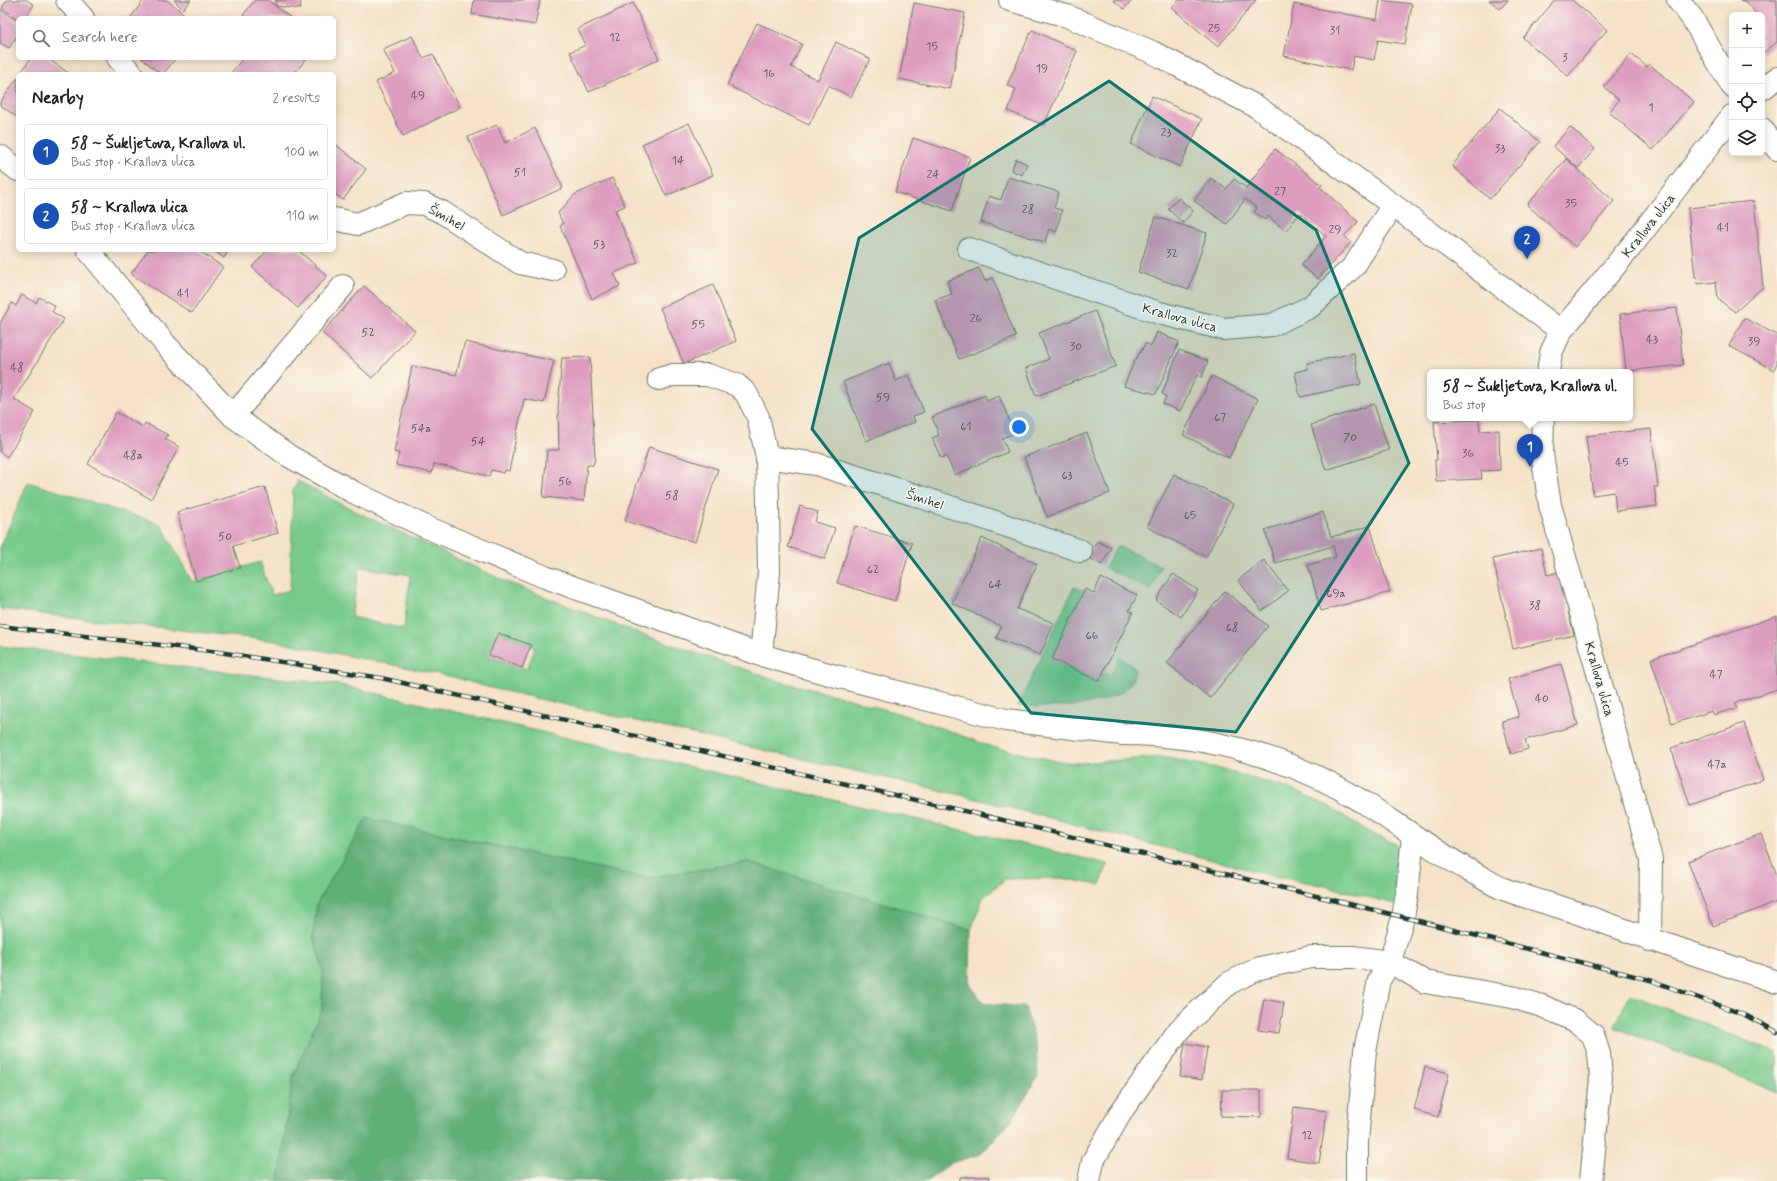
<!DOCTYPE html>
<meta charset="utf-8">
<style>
:root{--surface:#fff;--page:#f2f2f2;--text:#222;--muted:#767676;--line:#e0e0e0;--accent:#ea580c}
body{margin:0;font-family:Mynerve,sans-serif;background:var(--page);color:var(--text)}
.controls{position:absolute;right:12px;top:12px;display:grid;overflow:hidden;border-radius:6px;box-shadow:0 2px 10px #0003}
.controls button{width:36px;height:36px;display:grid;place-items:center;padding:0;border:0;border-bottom:1px solid var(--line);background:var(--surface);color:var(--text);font:20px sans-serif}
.you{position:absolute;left:1019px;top:427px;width:14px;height:14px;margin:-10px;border:3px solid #fff;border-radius:50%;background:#1a73e8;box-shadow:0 0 0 6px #1a73e833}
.badge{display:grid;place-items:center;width:26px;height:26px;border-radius:50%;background:var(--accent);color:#fff;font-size:13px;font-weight:700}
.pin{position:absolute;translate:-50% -33px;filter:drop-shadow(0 1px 2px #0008)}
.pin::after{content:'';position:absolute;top:21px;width:14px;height:12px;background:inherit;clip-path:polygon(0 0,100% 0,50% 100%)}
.popup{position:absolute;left:1427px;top:369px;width:206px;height:52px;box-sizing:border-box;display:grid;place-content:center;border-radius:6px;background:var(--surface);filter:drop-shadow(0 1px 3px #0005);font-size:13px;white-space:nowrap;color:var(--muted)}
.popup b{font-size:15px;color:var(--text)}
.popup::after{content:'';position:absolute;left:50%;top:100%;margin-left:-8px;border:8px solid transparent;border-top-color:var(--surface)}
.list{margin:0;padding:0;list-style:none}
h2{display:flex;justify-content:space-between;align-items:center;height:52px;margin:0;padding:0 16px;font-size:17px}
h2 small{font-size:13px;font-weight:400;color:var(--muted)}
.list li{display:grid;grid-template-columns:26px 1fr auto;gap:12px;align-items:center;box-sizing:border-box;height:56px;margin:0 8px 8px;padding:0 8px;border:1px solid var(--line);border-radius:6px}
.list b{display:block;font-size:15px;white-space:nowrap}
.list p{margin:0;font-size:13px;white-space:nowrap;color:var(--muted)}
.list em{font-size:13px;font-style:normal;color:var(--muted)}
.icon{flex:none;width:22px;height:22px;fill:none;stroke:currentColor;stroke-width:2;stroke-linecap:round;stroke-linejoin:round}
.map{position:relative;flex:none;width:1777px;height:1181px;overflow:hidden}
.search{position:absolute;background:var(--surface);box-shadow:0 2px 10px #0003;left:16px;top:16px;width:320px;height:44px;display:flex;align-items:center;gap:10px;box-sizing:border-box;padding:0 14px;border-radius:6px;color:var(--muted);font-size:15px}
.panel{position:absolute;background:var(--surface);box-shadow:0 2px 10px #0003;left:16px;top:72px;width:320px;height:180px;border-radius:6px}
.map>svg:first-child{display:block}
.green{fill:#77ca8c;stroke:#4b8460;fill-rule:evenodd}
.forest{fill:#61ae78;stroke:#407656}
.building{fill:#dd9dbf}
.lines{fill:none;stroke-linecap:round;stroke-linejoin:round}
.minor-casing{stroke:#6a7768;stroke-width:24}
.tertiary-casing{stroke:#6a7768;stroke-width:24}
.minor{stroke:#fff;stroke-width:22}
.tertiary{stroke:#fff;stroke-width:22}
.rail-casing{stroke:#1f3d34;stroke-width:4.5}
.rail{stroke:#fbf7ec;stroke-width:3;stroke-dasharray:9;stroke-linecap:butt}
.marked{fill:#0f766e;fill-opacity:0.2;stroke:#0f766e;stroke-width:3;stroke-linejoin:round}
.labels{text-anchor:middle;stroke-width:3;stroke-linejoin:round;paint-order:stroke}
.number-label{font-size:12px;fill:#4e5557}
.street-label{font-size:14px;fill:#1f3d34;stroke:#fbf7ec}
</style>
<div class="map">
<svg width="1777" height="1181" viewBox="0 0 1777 1181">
<rect width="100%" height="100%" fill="#fbf7ec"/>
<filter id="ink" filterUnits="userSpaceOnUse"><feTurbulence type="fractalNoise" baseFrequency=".025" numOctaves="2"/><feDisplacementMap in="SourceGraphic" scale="8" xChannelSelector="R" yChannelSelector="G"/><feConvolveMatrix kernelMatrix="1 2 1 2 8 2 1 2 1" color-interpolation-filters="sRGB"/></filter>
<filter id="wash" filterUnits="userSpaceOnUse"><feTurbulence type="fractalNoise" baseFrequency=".012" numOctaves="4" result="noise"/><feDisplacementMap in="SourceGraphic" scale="16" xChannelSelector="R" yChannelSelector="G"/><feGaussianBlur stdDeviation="0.9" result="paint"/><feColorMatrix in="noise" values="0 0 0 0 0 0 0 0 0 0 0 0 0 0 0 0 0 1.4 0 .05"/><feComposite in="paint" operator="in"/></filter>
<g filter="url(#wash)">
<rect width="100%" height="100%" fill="#f5e2c8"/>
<!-- green -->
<path class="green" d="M298,481L361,514L507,582L635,632L779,681L846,698L917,719L992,747L1057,761L1079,763L1162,757L1213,767L1293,790L1328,806L1374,835L1396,844L1401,856L1395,904L1322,885L1274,876L965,796L487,687L453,677L275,641L0,609V548L28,482L161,524L192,582L260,562L272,595L290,590L293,491ZM360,567L410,575L404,629L351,617ZM497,631L535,648L527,669L490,657Z
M1117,546L1161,566L1151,590L1105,568Z
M1074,587L1085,591L1052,659L1099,681L1104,672L1111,675L1120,657L1135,668C1135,711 1047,708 1018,706Z
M0,646L340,685L1108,864L1100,885L1061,878L1005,879L983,898L971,930L748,862L645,878L367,818L317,903L313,937L323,969L322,1009L293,1076L279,1181H0Z
M1630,994L1777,1053V1092L1614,1027Z"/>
<!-- forest -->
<path class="forest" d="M367,818L645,878L748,862L971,930L970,985L984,1003L1025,1007L1036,1044L1038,1076L1014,1117L981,1154L951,1163L927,1181H279L293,1076L322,1009L323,969L313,937L317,903Z"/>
<g id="blocks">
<!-- building -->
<path class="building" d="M7,0H27L34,5L25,18L18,19L2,8Z
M144,0H167L189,18H130Z
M174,0H191L183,9Z
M255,0H268L291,18H247L243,15Z
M276,0H301L300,9L276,6Z
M474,0H540L535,25L472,14Z
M1113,0H1132L1124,9Z
M1179,0H1256L1218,47L1172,8Z
M1380,0L1412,4L1405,44L1378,40L1374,60L1354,56L1351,70L1284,56L1294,4L1377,20Z
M1489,0H1508L1500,9Z
M1555,0H1572L1607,30L1568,76L1523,38Z
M1740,0H1777V42L1762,54V15H1757L1747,2Z
M633,3L659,59L589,92L570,52L586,45L578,29Z
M914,3L965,13L950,89L899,79Z
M0,9L18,22V35L9,48L0,43Z
M757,23L802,44L791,67L818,80L836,42L870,59L851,97L828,85L809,125L727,85Z
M1032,30L1077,51L1044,125L1008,111L1016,89L1007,85Z
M412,36L423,58L433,54L460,107L403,136L376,82L395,73L383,49Z
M1631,54L1647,67L1649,64L1694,102L1653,150L1609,112L1619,100L1604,87Z
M31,58H47L70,74H20Z
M141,58H176L163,74H161Z
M243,58H307L294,74H230Z
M18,77V118L0,105V103Z
M1152,96L1202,119L1180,167L1131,144Z
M1500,108L1540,142L1490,199L1452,166Z
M689,123L713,175L666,196L642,144Z
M497,125L505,143L535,128L563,188L503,215L468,137Z
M1570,127L1595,149L1578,168L1553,146Z
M913,138L970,157L952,211L895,192Z
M334,143L366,169L343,200L334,193Z
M1275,149L1322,185L1320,187L1358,222L1344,236L1351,242L1318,279L1301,265L1326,236L1300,213L1286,231L1268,216L1265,220L1254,212L1257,208L1245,199L1227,224L1194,201L1211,178L1226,189L1234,179L1246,188Z
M1016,159L1027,164L1022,175L1011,170Z
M1566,159L1614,201L1575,247L1527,205Z
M1008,177L1059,192L1054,208L1062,210L1056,232L1049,229L1045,242L981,222L989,196L1001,200Z
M612,178L625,206L615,210L638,263L614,273L620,286L592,299L560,226L563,224L558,213L574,195Z
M1179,198L1193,211L1183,223L1168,209Z
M1754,201L1763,287L1735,312L1718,299L1716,282L1698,284L1697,277H1695L1688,208Z
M1156,217L1207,233L1189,289L1138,272Z
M148,250H198L223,267L192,313L131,274Z
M212,250H229L224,258Z
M268,250H298L327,276L298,308L252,267Z
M979,268L985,281L993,278L1016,337L959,359L935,300L952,294L947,281Z
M713,285L736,341L684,364L660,308Z
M364,286L415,331L372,378L322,333Z
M22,295L36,303L39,297L55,306L52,312L64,319L14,399L35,412L7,457L0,452V323L12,303L16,306Z
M1677,308L1683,365L1626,371L1620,314Z
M1095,311L1116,366L1036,396L1026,368L1049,359L1039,333Z
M1744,318L1777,335V363L1774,370L1729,346Z
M1157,332L1179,342L1156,394L1124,386L1134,362L1146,343L1151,346Z
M465,342L554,361L544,403L524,399L509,471L505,470L504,473L491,470L489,476L434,464L432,473L396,465L399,453L394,452L412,366L456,375Z
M1179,350L1208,361L1202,377L1197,375L1180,411L1163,404L1166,396L1162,394Z
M1354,353L1361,384L1300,397L1295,372L1308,369L1307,363Z
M590,357L595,458L593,465H587L584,501L543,497L547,450H559L558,408L562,358Z
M889,363L896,381L909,375L924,412L913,416L915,422L866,441L843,382Z
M1212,376L1258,399L1229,458L1183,435Z
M985,395L987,401L999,396L1015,433L1002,438L1008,452L955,475L946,456L941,458L932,438L939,435L932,417Z
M1374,404L1389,450L1326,470L1311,425Z
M116,412L143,427L145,423L168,435L165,439L179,447L151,499L88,464Z
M1479,420L1480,431L1499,430L1500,470L1481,471L1482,479L1436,481L1435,460H1437L1434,422Z
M1651,429L1658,487H1654L1657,506L1616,511L1614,492L1593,495L1586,436Z
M1087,433L1110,493L1047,517L1024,457Z
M649,447L718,469L695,542L625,521Z
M1174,474L1233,504L1206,557L1147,527Z
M265,487L278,533L233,546L240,568L196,581L177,512Z
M800,506L818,512L815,522L835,528L825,559L788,547Z
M1323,512L1331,537L1370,526L1390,592L1321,611L1308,565L1336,557L1333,546L1275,563L1265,530Z
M855,526L912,543L895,601L837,583Z
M982,538L1037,564L1017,609L1054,623L1040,655L996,638L1001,626L952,603Z
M1097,541L1111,548L1102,565L1088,557Z
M1541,548L1547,575L1559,572L1574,635L1513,649L1493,559Z
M1264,560L1288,591L1262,611L1238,580Z
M1173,574L1198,590L1181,617L1156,600Z
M1101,578L1137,595L1129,611L1133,612L1099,681L1052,659L1085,589L1094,593Z
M1225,591L1268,626L1210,698L1167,663Z
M1777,616V689L1735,703L1737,708L1714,715L1712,711L1672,724L1651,659Z
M498,633L531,645L522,668L489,655Z
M1561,664L1578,725L1525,740L1528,749L1511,754L1502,721L1519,717L1508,679Z
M1744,723L1763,780L1690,805L1671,748Z
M1761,834L1777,875V902L1713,926L1688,861Z
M1264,999L1284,1003L1279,1033L1258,1030Z
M1185,1043L1207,1047L1202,1080L1180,1076Z
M1425,1067L1449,1073L1438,1117L1414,1110Z
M1222,1090H1261V1117L1221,1116Z
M1294,1107L1327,1111L1319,1163L1287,1158Z
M960,1177H989L988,1181H960Z"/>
</g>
</g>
<g filter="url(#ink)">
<use href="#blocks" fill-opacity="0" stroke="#6a7768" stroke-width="1"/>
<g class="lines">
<!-- minor casing -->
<g class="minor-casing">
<path id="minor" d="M67,0L83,18
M1010,0L1067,16L1152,52L1257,107L1393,205L1561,331L1551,353L1548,372
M1678,0L1692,18L1732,86
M118,58L132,74
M1762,89L1777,78
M1762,129L1777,149
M334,219L358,224L406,203L424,204L442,212L520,263L553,270
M969,249L1159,313L1224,329L1272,325L1310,307L1354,266L1393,205
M1561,331L1634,243L1732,116
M659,379L673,375H708L737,385L746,393L758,417L767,457L768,504L769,572L761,655
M233,416L343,286
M1543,418L1542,454L1550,505L1651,859L1650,940
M767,457L816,464L912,494L1081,551
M1089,1181L1093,1161L1123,1109L1179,1030L1229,983L1260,968L1311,957H1353L1390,962L1425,982L1512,997L1542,1006L1576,1021L1593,1035L1599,1054L1601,1078L1591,1181
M1357,1181V1141L1365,1051L1379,980L1390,962L1403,917L1407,894L1413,836"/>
</g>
<!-- tertiary casing -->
<g class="tertiary-casing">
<path id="tertiary" d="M0,156L18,170
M88,250L166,345L233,416L289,456L353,492L426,527L545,577L761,655L832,675L1006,720L1122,734C1207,734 1293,758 1365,803C1400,826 1433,850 1470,871C1480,876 1490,883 1501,888C1524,897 1548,903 1572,911C1640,936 1708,959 1777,982"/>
</g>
<!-- minor -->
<use href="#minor" class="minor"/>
<!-- tertiary -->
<use href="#tertiary" class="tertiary"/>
<!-- rail casing -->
<g class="rail-casing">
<path id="rail" d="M0,626L219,652L381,678L982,815L1403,917L1650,980L1745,1015L1777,1032"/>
</g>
<!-- rail -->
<use href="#rail" class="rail"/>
</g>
</g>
<!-- marked area -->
<path class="marked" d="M1109,81L1316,230L1409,463L1236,732L1031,713L812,429L859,238Z"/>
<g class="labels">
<!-- number labels -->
<g class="number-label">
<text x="1214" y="32">25</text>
<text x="1335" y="34">31</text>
<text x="615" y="41">12</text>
<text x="932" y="50">15</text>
<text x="1565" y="61">3</text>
<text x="1042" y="72">19</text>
<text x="769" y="77">16</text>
<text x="418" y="99">49</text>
<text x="1651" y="111">1</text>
<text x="1166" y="136">23</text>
<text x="1500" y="152">33</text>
<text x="678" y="164">14</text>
<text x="520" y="176">51</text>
<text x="933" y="178">24</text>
<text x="1280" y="195">27</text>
<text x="1571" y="207">35</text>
<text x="1028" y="213">28</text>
<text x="1723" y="231">41</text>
<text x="1335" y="233">29</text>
<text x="599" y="248">53</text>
<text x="1172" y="257">32</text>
<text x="183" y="297">41</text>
<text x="976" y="322">26</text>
<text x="698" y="328">55</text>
<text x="368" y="336">52</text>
<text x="1652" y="343">43</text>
<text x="1754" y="345">39</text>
<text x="1076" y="350">30</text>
<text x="17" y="371">48</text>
<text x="883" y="401">59</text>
<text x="1220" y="421">67</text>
<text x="966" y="430">61</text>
<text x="421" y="432">54a</text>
<text x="1350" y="441">70</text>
<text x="478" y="445">54</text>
<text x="1468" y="457">36</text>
<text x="133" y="459">48a</text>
<text x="1622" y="466">45</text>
<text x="1067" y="479">63</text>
<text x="565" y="485">56</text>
<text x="672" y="499">58</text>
<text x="1190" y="519">65</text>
<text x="225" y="540">50</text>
<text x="873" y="573">62</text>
<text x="995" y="588">64</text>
<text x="1336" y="597">69a</text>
<text x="1535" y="609">38</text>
<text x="1232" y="631">68</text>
<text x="1092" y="639">66</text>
<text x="1716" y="678">47</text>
<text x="1542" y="702">40</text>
<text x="1717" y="768">47a</text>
<text x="1307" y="1139">12</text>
</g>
<!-- street labels -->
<g class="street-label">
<text transform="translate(447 217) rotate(29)" y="5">Šmihel</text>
<text transform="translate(1648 225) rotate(-52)" y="5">Krallova ulica</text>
<text transform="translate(1180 317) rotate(15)" y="5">Krallova ulica</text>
<text transform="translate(925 499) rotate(18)" y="5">Šmihel</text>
<text transform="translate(1600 679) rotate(74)" y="5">Krallova ulica</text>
</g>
</g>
</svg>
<div class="controls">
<button>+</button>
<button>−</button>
<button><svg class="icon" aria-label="locate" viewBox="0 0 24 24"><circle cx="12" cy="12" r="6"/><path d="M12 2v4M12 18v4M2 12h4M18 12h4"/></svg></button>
<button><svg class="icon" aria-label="layers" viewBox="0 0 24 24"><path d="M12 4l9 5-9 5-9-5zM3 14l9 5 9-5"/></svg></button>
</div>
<div class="you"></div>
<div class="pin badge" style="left:1530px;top:467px;background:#1a4fb4">1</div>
<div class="popup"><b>58 ~ Šukljetova, Krallova ul.</b>Bus stop</div>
<div class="pin badge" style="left:1527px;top:259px;background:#1a4fb4">2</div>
<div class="search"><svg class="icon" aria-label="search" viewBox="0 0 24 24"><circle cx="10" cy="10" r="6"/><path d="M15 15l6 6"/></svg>Search here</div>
<section class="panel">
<h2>Nearby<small>2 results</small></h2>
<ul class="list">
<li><span class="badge" style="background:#1a4fb4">1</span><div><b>58 ~ Šukljetova, Krallova ul.</b><p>Bus stop · Krallova ulica</p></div><em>100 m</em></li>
<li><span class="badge" style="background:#1a4fb4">2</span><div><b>58 ~ Krallova ulica</b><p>Bus stop · Krallova ulica</p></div><em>110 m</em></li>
</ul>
</section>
</div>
